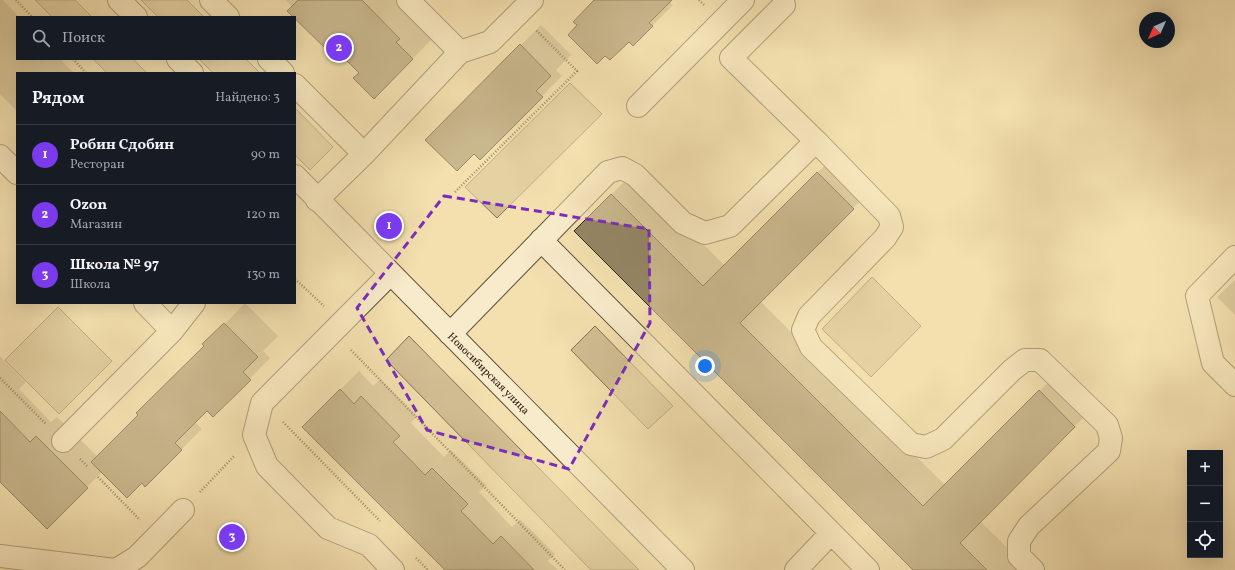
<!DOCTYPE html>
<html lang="ru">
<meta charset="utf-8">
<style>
:root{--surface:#171b24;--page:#20242c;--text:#f1f3f6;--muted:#9ea1a6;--line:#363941;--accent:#7c3aed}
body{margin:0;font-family:Vollkorn,serif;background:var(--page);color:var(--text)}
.controls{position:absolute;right:12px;bottom:12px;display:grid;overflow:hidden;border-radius:0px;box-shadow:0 4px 16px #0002}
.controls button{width:36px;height:36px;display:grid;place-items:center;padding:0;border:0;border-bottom:1px solid var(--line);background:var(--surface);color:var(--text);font:20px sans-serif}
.compass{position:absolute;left:1139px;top:12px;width:36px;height:36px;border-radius:50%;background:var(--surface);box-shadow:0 4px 16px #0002;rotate:225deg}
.you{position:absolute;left:705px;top:366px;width:14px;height:14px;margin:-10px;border:3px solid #fff;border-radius:50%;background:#1a73e8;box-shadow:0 0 0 6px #1a73e833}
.badge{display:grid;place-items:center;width:26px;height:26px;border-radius:50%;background:var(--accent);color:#fff;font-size:13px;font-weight:700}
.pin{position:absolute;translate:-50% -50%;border:2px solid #fff;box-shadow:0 1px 4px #0006}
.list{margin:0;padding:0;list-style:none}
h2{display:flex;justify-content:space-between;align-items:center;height:52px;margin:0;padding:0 16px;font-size:17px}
h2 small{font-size:13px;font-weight:400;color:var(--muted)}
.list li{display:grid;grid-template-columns:26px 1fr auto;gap:12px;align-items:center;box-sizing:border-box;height:60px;padding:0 16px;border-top:1px solid var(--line)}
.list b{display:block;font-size:15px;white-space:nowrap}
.list p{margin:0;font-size:13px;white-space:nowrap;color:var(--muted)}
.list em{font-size:13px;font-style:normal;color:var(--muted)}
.icon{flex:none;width:22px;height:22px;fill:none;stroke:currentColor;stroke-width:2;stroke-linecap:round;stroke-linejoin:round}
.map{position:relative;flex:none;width:1235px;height:570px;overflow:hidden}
.search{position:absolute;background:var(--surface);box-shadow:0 4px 16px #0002;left:16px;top:16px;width:280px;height:44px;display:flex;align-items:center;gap:10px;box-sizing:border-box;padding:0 14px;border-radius:0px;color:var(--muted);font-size:15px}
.panel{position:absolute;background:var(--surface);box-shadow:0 4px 16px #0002;left:16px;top:72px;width:280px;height:232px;border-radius:0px}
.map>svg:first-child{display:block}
.green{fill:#d2c094;stroke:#807154}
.shadow{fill:#0003}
.building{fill:#948564;stroke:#2d2213}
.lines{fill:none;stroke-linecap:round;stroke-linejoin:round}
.minor-casing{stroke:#5f523a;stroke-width:24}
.path{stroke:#2d2213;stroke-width:2.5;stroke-dasharray:1 2;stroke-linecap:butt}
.minor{stroke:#f8ebcb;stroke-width:22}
.marked{fill:none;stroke:#7b2cbf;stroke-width:3;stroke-dasharray:8 5;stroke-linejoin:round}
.labels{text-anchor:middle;stroke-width:4;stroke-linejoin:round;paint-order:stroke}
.street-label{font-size:11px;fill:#2d2213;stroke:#f8ebcb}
</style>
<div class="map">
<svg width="1235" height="570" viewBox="0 0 1235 570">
<rect width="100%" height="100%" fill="#f4e0af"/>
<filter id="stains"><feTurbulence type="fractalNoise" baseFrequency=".005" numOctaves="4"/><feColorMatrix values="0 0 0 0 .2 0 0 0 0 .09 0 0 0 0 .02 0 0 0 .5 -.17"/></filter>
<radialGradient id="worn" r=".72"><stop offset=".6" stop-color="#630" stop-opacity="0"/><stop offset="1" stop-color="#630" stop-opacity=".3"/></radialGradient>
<!-- green -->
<path class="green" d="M35,0H75L92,17H52Z
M141,0H187L204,17H158Z
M93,59H133L147,73H107Z
M199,59H246L260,73H213Z
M570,83L602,114L497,218L465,187Z
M295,108L333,147L310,170L295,155Z
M872,277L921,326L871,377L822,329Z
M58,307L112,361L59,414L5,360Z
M595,326L673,406L648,429L571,350Z
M409,336L639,570H591L386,360Z"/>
<!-- shadow -->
<path class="shadow" d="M0,0H3L19,17H17V59H60L74,73H17V111L0,94Z
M285,0H403L433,38L374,98L360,73Z
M596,0H671L669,1L673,5L633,45L629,40L578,25Z
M541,25L571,55L556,70L562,76L480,159L474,153L427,140Z
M839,151L874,187L760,301L945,485L1061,370L1096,405L980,521L1030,570H915L575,231L633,173L725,266Z
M1235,280V315L1217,297Z
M245,303L278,336L263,351L270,358L213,416L207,410L195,422L202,429L145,486L142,482L102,472L47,527L0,479V356L26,382L19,389L51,422L57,417L98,457Z
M359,371L373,386L380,379L417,416L411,423L444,457L451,450L486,485L479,492L512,527L520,519L555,554L548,561L558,570H446L303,427Z"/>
<!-- building -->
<path class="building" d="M298,0H362L400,39L396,42L413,59L374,99L353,78L359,73L330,44L326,49L287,11Z
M594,0H672L649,23L653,26L633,46L629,42L610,60L605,56L597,64L568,35L577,25L573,22Z
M520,44L551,76L536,91L543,97L480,160L474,154L457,171L425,140Z
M817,172L854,209L740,323L923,506L1039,390L1075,427L960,543L987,570H913L574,231L611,194L703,286Z
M224,323L258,357L243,372L251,380L213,417L207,411L175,443L182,450L145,487L142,483L127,498L91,462L138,415L136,413L204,346L202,344Z
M340,389L354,404L361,396L400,436L393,442L425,475L432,468L468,504L461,511L493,544L501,536L534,570H445L302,427Z
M0,411L30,442L36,436L88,488L47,529L0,482Z"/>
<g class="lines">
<!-- minor casing -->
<g class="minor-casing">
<path id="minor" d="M119,0L136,17
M211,0L228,17
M460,52L490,42L532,0
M178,59L192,73
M269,59L283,73
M295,85L364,154
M638,106L743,0
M816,141L889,216L892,227L885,238L809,316L803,330L811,347L911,444L926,447L943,439L1012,370L1025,360H1040L1107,425L1111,438L1109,451L1029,526L1019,541V556L1033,570
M0,156L17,173
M295,176L683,570
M317,200L364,154L460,52L408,0
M541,240L868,570
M1235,257L1197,296L1213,363L1235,385
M390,274L262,403L254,435L267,466L328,528L369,545L393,570
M145,303L172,331L194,303
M450,334L608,172L622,168L635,175L683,223L705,233L730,226L816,141L731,58L784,5
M63,441L172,331
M0,556L115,570
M116,570L137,557L183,510
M796,570L831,533"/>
</g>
<!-- path -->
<path class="path" d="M16,0L32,17
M699,0L704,5
M73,59L86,73
M455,192L577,71L536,30
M295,279L324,306
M351,350L565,570
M0,378L46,424
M283,422L380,521
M80,459L87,466
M98,477L140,520
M200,492L235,455
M416,558L428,570"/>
<!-- minor -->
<use href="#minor" class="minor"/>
</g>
<!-- marked area -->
<path d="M0 0H1235V570H0ZM444,196L649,229L650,323L569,469L427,430L357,308Z" fill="#f4e0af" fill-opacity=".55" fill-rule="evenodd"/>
<path class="marked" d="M444,196L649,229L650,323L569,469L427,430L357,308Z"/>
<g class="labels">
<!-- street labels -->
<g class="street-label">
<text transform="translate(489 373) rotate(45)" y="4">Новосибирская улица</text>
</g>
</g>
<rect width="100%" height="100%" filter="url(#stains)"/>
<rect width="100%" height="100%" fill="url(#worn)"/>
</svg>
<div class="controls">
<button>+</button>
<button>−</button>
<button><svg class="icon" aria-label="locate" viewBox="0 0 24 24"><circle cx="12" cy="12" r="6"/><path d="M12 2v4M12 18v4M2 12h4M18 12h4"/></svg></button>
</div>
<svg class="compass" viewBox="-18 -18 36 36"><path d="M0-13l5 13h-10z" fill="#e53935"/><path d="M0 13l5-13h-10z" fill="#9ea1a6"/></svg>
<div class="you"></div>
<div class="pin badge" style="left:389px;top:226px">1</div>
<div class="pin badge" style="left:339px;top:48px">2</div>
<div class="pin badge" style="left:232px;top:537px">3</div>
<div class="search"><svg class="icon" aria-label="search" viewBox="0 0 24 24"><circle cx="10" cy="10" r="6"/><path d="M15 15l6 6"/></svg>Поиск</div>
<section class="panel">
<h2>Рядом<small>Найдено: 3</small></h2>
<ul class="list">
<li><span class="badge">1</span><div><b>Робин Сдобин</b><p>Ресторан</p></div><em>90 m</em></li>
<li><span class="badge">2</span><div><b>Ozon</b><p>Магазин</p></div><em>120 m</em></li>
<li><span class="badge">3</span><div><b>Школа № 97</b><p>Школа</p></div><em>130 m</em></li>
</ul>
</section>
</div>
